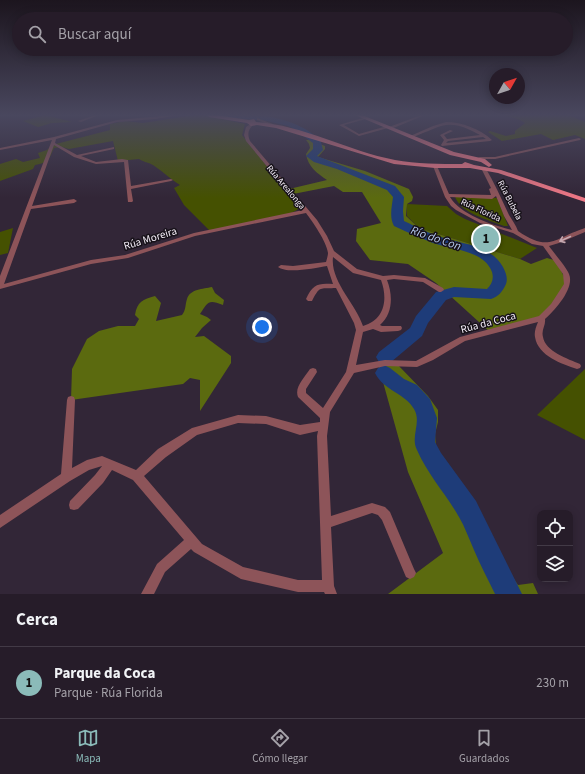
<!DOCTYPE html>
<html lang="es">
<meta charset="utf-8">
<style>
:root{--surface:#261c29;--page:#2e2531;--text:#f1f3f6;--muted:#a4a1a8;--line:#423a46;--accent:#8bbbb9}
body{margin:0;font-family:"Source Sans 3",sans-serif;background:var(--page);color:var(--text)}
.controls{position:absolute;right:12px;bottom:12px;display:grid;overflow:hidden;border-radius:8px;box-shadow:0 2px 10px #0003}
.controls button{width:36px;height:36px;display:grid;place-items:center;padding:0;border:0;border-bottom:1px solid var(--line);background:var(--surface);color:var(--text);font:20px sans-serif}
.compass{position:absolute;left:489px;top:68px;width:36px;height:36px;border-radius:50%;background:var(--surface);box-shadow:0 2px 10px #0003;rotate:50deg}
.you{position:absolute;left:262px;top:327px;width:14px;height:14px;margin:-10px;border:3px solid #fff;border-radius:50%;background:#1a73e8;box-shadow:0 0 0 6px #1a73e833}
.badge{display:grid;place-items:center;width:26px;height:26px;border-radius:50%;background:var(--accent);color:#111;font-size:13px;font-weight:700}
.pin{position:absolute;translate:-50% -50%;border:2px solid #fff;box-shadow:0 1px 4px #0006}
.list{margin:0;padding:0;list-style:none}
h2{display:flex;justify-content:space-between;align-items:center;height:52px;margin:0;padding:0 16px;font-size:17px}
h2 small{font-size:13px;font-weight:400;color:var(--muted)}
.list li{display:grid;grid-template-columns:26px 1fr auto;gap:12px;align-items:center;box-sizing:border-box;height:72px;padding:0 16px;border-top:1px solid var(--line)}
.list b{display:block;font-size:15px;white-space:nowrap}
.list p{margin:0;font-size:13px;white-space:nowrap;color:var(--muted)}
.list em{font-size:13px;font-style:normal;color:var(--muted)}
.icon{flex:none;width:22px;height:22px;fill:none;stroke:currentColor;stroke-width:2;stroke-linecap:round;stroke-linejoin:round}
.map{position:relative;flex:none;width:585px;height:594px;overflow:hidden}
.search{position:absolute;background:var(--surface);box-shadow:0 2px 10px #0003;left:12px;right:12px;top:12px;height:44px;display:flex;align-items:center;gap:10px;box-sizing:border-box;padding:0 14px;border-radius:22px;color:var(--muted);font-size:15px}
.sheet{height:124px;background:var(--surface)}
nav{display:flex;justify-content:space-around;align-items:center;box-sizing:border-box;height:56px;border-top:1px solid var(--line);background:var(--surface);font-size:11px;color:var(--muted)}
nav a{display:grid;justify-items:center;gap:2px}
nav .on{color:var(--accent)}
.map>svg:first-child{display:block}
.green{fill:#455101}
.forest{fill:#5b6a0f}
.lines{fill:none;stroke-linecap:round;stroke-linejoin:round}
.river{fill:#1e3c79;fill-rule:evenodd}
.minor{fill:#8d5459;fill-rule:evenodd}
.primary{fill:#ed7785;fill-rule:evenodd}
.oneway{stroke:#c6a8b0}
.labels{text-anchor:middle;stroke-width:3;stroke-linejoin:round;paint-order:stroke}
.far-street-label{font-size:9px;fill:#f4edf8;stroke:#171219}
.street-label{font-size:11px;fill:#f4edf8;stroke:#171219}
.water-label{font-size:12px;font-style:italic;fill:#b8ccf1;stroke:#171219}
</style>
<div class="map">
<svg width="585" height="594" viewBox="0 0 585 594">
<rect width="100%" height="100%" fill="#322637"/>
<!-- green -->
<path class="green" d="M45,115L72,122L52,123L38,127L23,121Z
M195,115H203L245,124L242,135L285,189H289L301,204L297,210L285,216L211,232L184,205L174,188L180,185C170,179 159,168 151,164C146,162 144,162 139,159L118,161L113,141L69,149L62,147L54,148C48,161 49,162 35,165L33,169L0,181V164L16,159L23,162L40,158L38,153L47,150L52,145L110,130V124L125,121L143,123Z
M504,115H568L585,122V139L575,135L553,140L541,134L502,141L488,132L490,131L506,136L515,134V131L525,123C518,118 512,118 504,115Z
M457,196L497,198L508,226H504C487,219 462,214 455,197Z
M407,204L447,206L456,214L465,219L537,248L520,259L419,228L422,227H418L407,216Z
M13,228L8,253L0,255V232Z
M585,369V440L537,415Z"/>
<!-- forest -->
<path class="forest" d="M306,140H309L325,146V149L318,157L365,171L409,189L413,197L412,201L407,204L406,216L419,228L520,259L531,264L547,258L557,261L567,284L541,318L490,332L436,283L408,264L370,260L356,241L357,229L381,223L362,192H343L334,186L293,194L289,189L327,180C317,173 308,167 306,154L310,148L309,144Z
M212,287L215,293L224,300L223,305C208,299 208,302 200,314L207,317L211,320L202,328L195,337L204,336L231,356V363L200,411V380L190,378L183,384L71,400L72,369L87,339L99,331L118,326H135L139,319L135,315C137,302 143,299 155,296L161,303L156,321L182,315C186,310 185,305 187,299C190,289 203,289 212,287Z
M396,363L428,396L438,410V422L435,434L436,447L450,472L477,509L503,563L518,585L533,583L538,594H388L443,553L408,472L378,364Z"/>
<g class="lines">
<!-- river -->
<path class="river" d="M220,115C251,111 300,117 321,142L323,150L317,156L395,186L404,197L403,211L404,221C417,227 430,234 444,238C466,245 490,245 503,267C506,273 508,278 506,284C503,291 498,297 491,299L454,297L446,300L428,323L422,336L391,362L385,364L379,362L376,357L379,352L410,328L416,316L436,292L454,287L487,289C492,284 494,279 492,272C484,250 452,250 433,243C420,238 407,232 394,226C389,217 392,206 393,197L387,190L337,169L314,162L306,156L313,149V143L294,129L288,126L267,121L224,117Z
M384,365L390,368L404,379L417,385L430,399L437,418L435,442L441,453L476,501L522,594H495C488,579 480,565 474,550C469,539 465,527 459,517C446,494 428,475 417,450C410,437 422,422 414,409C405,393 384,391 375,373L378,368Z"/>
<!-- minor -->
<path class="minor" d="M95,115H99L81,122L78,121Z
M172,115H180L155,119L117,122L56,139L55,143L77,155L114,147V149L81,156L96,162L122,159L128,160L131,186L171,179L173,180L171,181L131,189L133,201L132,202H128L124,162L96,164L74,157L54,145L32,206L74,199L77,201L74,203L31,209L4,284L91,260L125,255L194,233L303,210L246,141L244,135L246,127L252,123L254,124C248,130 247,133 250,141L317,220L327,236L334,251L357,269L383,276L394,275L425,278L443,288L444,290L441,292H439L423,282L394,279L387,280C393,295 393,314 380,325L382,326H401L402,328L401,330L398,331L381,332L373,329L363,332L356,365L385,360L416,361L460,337L539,316L551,304L564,284L563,274L543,246L532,244L513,233L480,223L456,210L451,206L445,197L433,166V165L437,166L449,194L491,195L489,189L491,188L481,168L485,167C494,182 501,198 509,215C512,220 516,225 518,231C550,253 554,238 585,228V232L559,243L549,246C553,252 567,268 569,274C575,288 555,310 545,319C546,325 541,330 543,337C545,351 568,359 580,364L581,366L580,368L577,369C562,364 538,356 535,337C534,332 536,327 538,322L465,341L433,360L417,367L385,366L354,373L330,412L327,436L331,516L372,503L385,507L390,512L414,569L416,573L414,577L410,579L406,577L382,520L378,515L372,513L331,527L334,586L337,594H325L324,592H298L241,579L194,552L191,549L165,572L154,594H141L157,564L184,540L133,480L112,470L103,483L78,509L74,510L70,509L69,505L70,501L95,475L102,466L89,470L70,481L0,528V515L61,474L67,400L68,397L71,396L74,397L75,400L72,468L87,460L102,456L136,470L158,449L192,428L238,415L266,416L300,425L320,422V418L298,397C294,387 305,377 310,369L313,368L316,369L317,372L306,389V393L323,408L346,372L356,330L354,323L336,288C320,289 320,285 312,301H308L306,299C313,284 318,283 333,284L327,266C315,268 287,274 278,267L281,265L293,266L326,262C327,259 328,255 328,253C327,242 312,221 306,213L195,236L128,258L91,264L0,289V276L52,140L0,150V148L54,137L117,120ZM496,196L504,216L512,230C492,225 461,215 450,197L492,199ZM333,257L353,273L381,280C388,299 385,320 363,326C356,304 330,281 333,257ZM238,423L266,424L300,435L318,431L317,436L322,580H298L243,567L202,544L144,476L166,457L197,435Z
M421,115H425L391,129L388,128L359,136L339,125L366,117V119L344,125L359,134L387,126L389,127Z
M257,118L273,124L270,125L257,120Z
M446,122C462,122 480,129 492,140L490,141L442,146L441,145L444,140L440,135L450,130L453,131L444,135L447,139L480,135C447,117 443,126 411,138L408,137L433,126ZM483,137L486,139L446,143L448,141Z
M579,138L581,139L580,140L495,159H480L478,158L480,157H495Z"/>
<!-- primary -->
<path class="primary" d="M207,115H216L249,120L254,119L256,122C303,125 348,151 395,160C416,164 440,164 462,164L465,162L474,165L501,170L585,198V202L498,173L470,168H435L394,164L276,128L257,125L251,126L247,123L209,117Z
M355,115H362L454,152L485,159L492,165L489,167L481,162L450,155Z"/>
</g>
<!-- one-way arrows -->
<defs><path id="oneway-shaft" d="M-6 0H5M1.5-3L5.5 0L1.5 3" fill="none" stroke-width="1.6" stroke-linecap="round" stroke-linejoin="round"/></defs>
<use class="oneway" href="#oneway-shaft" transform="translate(565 239) rotate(156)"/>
<!-- sky -->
<linearGradient id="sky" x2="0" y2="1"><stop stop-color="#1c151e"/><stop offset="0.58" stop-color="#49475e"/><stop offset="1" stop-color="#49475e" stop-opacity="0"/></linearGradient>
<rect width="585" height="198" fill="url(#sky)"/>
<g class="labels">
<!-- far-street labels -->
<g class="far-street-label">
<text transform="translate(286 187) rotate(50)" y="3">Rúa Arealonga</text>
<text transform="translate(510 200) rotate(63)" y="3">Rúa Bubela</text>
<text transform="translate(481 210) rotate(25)" y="3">Rúa Florida</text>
</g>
<!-- street labels -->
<g class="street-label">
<text transform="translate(150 238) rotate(-17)" y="4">Rúa Moreira</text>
<text transform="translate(488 322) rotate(-15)" y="4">Rúa da Coca</text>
</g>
<!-- water labels -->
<g class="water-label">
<text transform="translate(436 238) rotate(19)" y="4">Río do Con</text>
</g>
</g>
</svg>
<div class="controls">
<button><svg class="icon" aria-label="locate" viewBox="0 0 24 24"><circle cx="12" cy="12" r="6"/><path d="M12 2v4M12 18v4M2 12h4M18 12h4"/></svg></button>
<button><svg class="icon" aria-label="layers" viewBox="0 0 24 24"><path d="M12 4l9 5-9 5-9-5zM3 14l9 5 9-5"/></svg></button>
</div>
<svg class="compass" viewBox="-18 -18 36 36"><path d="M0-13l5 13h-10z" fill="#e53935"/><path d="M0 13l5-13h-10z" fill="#a4a1a8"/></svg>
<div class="you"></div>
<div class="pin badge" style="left:486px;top:239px">1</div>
<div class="search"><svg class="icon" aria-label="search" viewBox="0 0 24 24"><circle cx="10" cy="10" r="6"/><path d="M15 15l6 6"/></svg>Buscar aquí</div>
</div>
<section class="sheet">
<h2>Cerca<small></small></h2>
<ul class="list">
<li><span class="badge">1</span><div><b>Parque da Coca</b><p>Parque · Rúa Florida</p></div><em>230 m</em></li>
</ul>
</section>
<nav>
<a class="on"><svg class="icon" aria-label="map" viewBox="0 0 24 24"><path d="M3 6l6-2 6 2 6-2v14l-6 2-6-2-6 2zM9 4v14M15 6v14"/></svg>Mapa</a>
<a><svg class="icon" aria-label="directions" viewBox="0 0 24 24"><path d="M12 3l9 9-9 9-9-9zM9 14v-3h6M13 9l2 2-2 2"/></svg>Cómo llegar</a>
<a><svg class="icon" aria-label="saved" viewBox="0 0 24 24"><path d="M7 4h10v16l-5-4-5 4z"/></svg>Guardados</a>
</nav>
